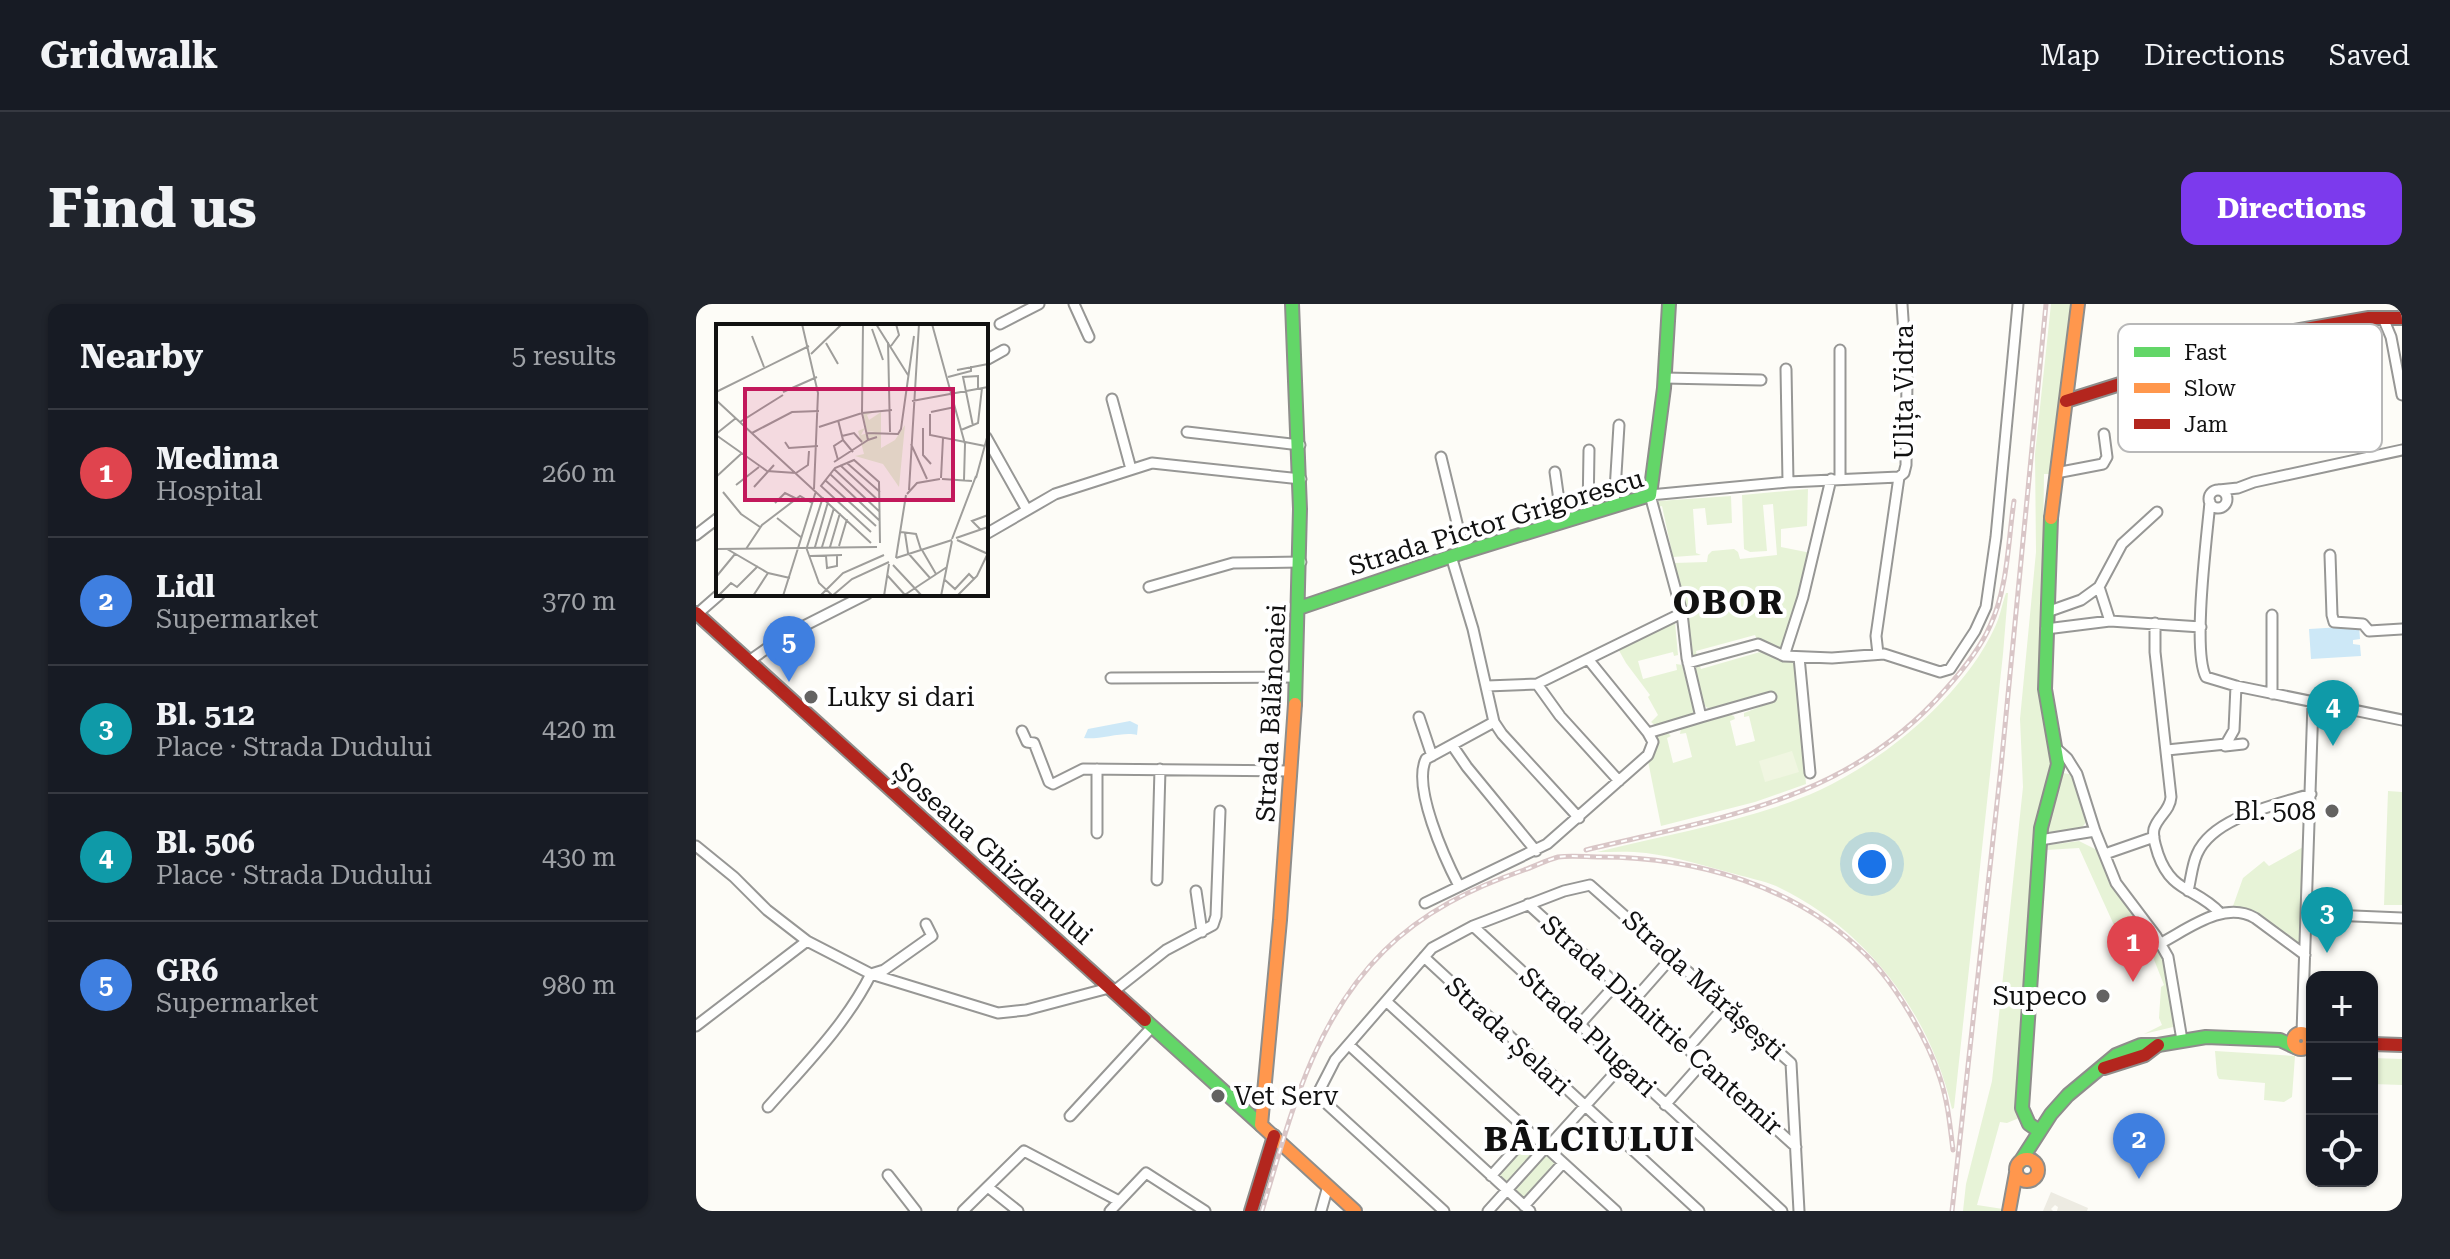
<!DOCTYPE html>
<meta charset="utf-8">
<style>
:root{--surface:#171b24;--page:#20242c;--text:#f1f3f6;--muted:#9ea1a6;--line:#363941;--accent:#7c3aed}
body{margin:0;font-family:"Roboto Serif",serif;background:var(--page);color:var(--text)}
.controls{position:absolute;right:24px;bottom:24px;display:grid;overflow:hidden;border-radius:16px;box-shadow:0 2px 6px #0004}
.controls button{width:72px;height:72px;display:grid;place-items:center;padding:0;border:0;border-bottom:2px solid var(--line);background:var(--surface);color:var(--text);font:40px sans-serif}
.you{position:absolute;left:1176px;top:560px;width:28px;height:28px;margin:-20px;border:6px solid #fff;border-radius:50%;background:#1a73e8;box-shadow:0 0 0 12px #1a73e833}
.badge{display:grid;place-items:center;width:52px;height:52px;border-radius:50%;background:var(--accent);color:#fff;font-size:26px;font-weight:700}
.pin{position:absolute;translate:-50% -66px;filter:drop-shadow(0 2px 4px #0008)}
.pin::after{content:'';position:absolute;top:42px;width:28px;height:24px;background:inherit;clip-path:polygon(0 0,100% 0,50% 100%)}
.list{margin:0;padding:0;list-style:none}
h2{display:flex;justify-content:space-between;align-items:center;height:104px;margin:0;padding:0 32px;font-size:34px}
h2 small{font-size:26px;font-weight:400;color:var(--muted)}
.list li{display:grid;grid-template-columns:52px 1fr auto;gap:24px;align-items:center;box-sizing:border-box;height:128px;padding:0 32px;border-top:2px solid var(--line)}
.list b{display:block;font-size:30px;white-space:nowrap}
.list p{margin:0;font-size:26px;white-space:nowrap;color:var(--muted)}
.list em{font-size:26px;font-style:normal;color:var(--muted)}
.icon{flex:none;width:44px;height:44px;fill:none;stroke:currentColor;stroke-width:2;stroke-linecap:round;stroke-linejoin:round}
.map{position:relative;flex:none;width:1706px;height:907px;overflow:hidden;border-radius:16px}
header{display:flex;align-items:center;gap:48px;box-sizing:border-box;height:112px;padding:0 40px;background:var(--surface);border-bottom:2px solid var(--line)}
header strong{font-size:38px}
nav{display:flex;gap:44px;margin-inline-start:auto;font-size:28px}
.intro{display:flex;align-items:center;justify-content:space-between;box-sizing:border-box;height:192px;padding:0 48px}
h1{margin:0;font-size:56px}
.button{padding:20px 36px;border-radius:16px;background:var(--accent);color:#fff;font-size:28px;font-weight:700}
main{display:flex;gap:48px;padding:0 48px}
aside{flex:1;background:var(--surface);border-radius:16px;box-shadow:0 2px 6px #0004}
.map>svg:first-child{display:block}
.green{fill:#e7f3d7}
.pitch{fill:#f0f6e1}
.plaza{fill:#edebe2}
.water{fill:#cde8f7}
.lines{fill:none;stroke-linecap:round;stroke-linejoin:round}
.street-casing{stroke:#979795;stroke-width:13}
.fast-casing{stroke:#8e8d8b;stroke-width:16}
.slow-casing{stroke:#8e8d8b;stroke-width:16}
.jam-casing{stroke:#8e8d8b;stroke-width:16}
.street{stroke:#fffffe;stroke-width:9}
.fast{stroke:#63d668;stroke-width:12}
.slow{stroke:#ff974d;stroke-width:12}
.jam{stroke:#b3261e;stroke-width:12}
.rail-casing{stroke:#d9c6c7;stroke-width:5}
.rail{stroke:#fff;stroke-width:2;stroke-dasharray:6;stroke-linecap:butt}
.poi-dot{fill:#646362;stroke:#fff;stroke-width:3}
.labels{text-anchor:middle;stroke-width:8;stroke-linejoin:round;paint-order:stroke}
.street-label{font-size:26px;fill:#111;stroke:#fff}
.poi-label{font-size:26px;fill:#111;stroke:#fff;text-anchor:start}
.district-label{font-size:34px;font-weight:bold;letter-spacing:2px;fill:#111;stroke:#fff}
.inset-road{fill:none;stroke:#9f9e9b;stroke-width:2}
.view{fill:#c2185b;fill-opacity:0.15;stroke:#c2185b;stroke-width:4}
.inset-edge{fill:none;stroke:#111;stroke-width:4}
.key{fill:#fff;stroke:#b8b8b8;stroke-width:2}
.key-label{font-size:22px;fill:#111}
</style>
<header>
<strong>Gridwalk</strong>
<nav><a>Map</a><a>Directions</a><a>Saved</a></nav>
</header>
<div class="intro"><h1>Find us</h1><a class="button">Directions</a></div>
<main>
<aside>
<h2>Nearby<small>5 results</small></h2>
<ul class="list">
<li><span class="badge" style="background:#e0444e">1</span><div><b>Medima</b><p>Hospital</p></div><em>260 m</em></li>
<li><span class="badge" style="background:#3f7fe0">2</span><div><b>Lidl</b><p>Supermarket</p></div><em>370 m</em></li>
<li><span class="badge" style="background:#0f9aa8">3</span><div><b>Bl. 512</b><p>Place · Strada Dudului</p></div><em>420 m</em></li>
<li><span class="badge" style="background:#0f9aa8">4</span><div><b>Bl. 506</b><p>Place · Strada Dudului</p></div><em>430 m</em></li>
<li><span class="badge" style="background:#3f7fe0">5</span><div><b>GR6</b><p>Supermarket</p></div><em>980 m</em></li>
</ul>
</aside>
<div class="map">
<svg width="1706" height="907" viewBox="0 0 1706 907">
<rect width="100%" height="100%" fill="#fdfcf7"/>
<!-- green -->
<path class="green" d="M1355,0H1378L1357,170H1348L1345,391L1355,457L1354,472L1338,529L1321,801L1323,814L1311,819L1304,818L1281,901L1307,905V907H1267L1270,880L1296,777L1327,483L1324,415L1340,248L1339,150Z
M1112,185L1111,222L1085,225V243L1115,249L1087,348L1061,336L1059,331L1000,347L1001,352L997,351L991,308L978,259L1011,258L1012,251L1016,247L1038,245L1042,248L1044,255L1081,251L1077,200L1067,201L1071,247L1054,248L1048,245L1046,191Z
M1035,192L1036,219L1011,221L1009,204L997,205L1000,249L1005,251L977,253L966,202L962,203L963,197Z
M1310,289H1312L1307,350L1258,804L1256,805C1234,709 1170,624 1080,582C1068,577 1053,574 1039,570C1010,562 980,553 950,549C934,547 917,548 901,548C972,530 1058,516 1124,486C1190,455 1268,391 1299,323C1304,313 1306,300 1310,289Z
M979,318L982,351L978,352L977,348L942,357L947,375L981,366L980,360L986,361L998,407L995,411L959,421L955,418L962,411L952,393L954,391L930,359L921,343Z
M1063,344L1100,356L1110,480L1059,498L965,522L952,457L960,446L962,429L970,427L975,432L971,434L977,459L996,453L990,429L984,430L985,424L1033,410L1038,412L1039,415L1034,417L1040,442L1059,437L1053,412L1048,413V409L1076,398L1074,389L1013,405L1009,402L998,366L1003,360L1005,365L1064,348Z
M1367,469L1378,471L1391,517L1384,526L1352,531L1350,529L1362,473Z
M1692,487L1706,488V601H1688Z
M1383,537L1401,546L1418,584L1466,654L1472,671L1479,721L1477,723L1448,730L1466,721L1463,714L1465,683L1468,681L1453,643L1432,652L1383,544L1350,546L1349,551V543L1353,541Z
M1609,542L1606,636L1602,640L1562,609L1537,602L1547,574L1568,557L1573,562Z
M1519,747L1599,752L1596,793L1588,798L1568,796L1569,779L1523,775L1521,771Z
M1676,754L1706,755V781L1676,780Z
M834,835L860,859L828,894L802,870Z"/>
<!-- pitch -->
<path class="pitch" d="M1096,447L1103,468L1069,478L1063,457Z"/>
<!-- plaza -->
<path class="plaza" d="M1355,888L1392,904L1391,907H1361L1362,903L1359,901L1355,905L1357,907H1347Z"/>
<!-- water -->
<path class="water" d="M1663,322L1664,335L1657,336V340L1664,341L1665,352L1615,355L1613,325Z
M434,417L442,421L441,431C428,427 404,436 388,434L392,425Z"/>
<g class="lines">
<!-- street casing -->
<g class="street-casing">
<path id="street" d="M378,0L393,33
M1687,14L1695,33L1706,91
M304,20L343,0
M1430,43L1436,76
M1144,46V175
M290,56L308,46
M1090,65L1092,178
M968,74L1065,76
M416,95L435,165
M491,128L604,141
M290,133L331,206
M745,153L768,248
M859,168L866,218
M1360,169L1407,160L1411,153L1408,130
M1203,173L1208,169L1210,161L1211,75L1206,0
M1523,186L1542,184L1558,178L1706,146
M1513 195a9 9 0 1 1 18 0a9 9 0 1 1-18 0Z
M1514,198C1511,232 1496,347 1510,373L1540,382L1706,416
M918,203L923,121
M892,210L893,146
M290,230L359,190L456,159L605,175
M0,231L22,214
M1634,251L1636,311L1638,318L1667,320L1673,327L1706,325
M755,252L777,325L798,418L806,430L883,514
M453,283L537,259L605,258
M1403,283L1414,317
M1351,308L1385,296L1403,283L1426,240L1461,208
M1,310L24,290
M1459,319V348L1475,493C1474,507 1462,512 1458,525C1456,534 1460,542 1462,550C1476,590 1500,583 1524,609
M1350,325L1414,317L1505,323
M1182,350L1180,332L1203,173
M1088,352L1107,293L1135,175
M1103,353L1114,469
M892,355L986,309
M53,357L90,331L171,290
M992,359L1062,340L1088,352L1136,354L1188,350L1244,368L1254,365L1279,327L1290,303L1300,233L1322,0
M415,374L600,373
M841,380L864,412L923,477
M791,382L841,380L892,355L952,429
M1576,390V311
M1075,393L1005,413L991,354L986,309L954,191L1092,178L1203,173
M723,413L736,452
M326,427L331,438L338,439L353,478L357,480L387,465L594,467
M756,441L771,463L840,547
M1529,442L1547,440
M1361,445L1371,454L1381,470L1399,527L1420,579L1460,632L1472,653L1486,736
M1471,446L1530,440L1538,426L1540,382
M401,465V529
M1344,536L1399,527
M0,542L38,573L71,606L111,637L175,670L302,709L330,706L413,684
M1409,550L1458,533
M461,576L464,465
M763,582C749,555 716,483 730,455L798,418
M500,587L506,628
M1492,587C1495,575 1496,561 1501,550C1517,513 1580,501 1615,490
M729,599L851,540L952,451L957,438L952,429L1005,413
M832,600L1100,843
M1611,610L1706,614
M777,622L1086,907
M1465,639C1492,625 1528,596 1559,614L1609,651
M728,653L1003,907
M418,687L470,646L517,621L520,612L524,507
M939,695L976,653
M691,698L920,907
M884,720L921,679
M0,722L111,637
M1606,729L1617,399
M653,741L834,907
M992,744L1029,702
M969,801L1007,758
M72,803C109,761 150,720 175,670L188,666L236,632L230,620
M374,812L457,722
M851,844L927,760
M192,871L220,907
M795,872L834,829
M293,884L322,907
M828,902L867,859
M267,907L328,847L423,897
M414,907L450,869L509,907
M625,907L632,882
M748,907L621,791L639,756L736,644L777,622L868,587L894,581L1095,759L1103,907
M792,907L850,843"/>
</g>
<!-- fast casing -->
<g class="fast-casing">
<path id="fast" d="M596,0L604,205L599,400
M603,304L768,248L954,191L968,84L973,0
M449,716L565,821
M1343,827L1333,820L1326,804L1345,524L1362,460L1349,385L1355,214
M1324,858L1355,810L1372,791L1420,751L1445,741H1462L1510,733L1584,736L1599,743"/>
</g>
<!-- slow casing -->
<g class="slow-casing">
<path id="slow" d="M1355,214L1382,0
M599,400L584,616L565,821L659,907
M1597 737a8 8 0 1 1 16 0a8 8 0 1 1-16 0Z
M1320 866a11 11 0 1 1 22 0a11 11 0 1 1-22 0Z
M1313,907L1320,869"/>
</g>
<!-- jam casing -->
<g class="jam-casing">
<path id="jam" d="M1370,97L1475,64L1539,37L1673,14H1706
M0,309L449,716
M1676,740L1706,741
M1408,764L1449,751L1462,741
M555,907L578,832"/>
</g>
<!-- street -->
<use href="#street" class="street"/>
<!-- fast -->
<use href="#fast" class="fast"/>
<!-- slow -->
<use href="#slow" class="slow"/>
<!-- jam -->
<use href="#jam" class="jam"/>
<!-- rail casing -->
<g class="rail-casing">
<path id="rail" d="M890,546C1025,513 1152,497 1249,386C1266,367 1284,345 1294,322C1312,284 1312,237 1318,197
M566,907C594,814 616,718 688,647C727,608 776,584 828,566C839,562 851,556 862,553C875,551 891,553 904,553C1000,553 1101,582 1170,651C1199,679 1232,736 1244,774C1252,798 1254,822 1257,846
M1256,907L1305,463L1350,0"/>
</g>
<!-- rail -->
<use href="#rail" class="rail"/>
</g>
<!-- markers -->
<g class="poi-dot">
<circle cx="115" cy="393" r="8"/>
<circle cx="1636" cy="507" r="8"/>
<circle cx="1407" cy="692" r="8"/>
<circle cx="522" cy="792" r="8"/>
</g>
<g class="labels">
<!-- street labels -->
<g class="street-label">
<text transform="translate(1208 88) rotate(-90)" y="9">Ulița Vidra</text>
<text transform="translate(800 218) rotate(-17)" y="9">Strada Pictor Grigorescu</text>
<text transform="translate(575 409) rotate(-87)" y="9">Strada Bălănoaiei</text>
<text transform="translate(297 549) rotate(42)" y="9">Șoseaua Ghizdarului</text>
<text transform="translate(1008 681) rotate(42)" y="9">Strada Mărășești</text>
<text transform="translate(966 721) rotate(42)" y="9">Strada Dimitrie Cantemir</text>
<text transform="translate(892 728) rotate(43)" y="9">Strada Plugari</text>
<text transform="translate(812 732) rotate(43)" y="9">Strada Șelari</text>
</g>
<!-- poi labels -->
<g class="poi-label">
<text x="131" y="402">Luky si dari</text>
<text x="1620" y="516" text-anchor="end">Bl. 508</text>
<text x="1391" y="701" text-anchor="end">Supeco</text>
<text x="538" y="801">Vet Serv</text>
</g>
<!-- district labels -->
<g class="district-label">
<text x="1033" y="310">OBOR</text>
<text x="894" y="847">BÂLCIULUI</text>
</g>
</g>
<!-- overview -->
<g transform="translate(20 20)">
<rect width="272" height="272" fill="#fdfcf7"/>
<path d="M165,88V124L160,127L179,116L189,101L183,163L167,140L139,132L148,130L142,107L149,104L145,111L159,107L151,108L147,89H156L151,91L153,96Z" fill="#e7f3d7"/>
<path class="inset-road" d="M86,0L102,69L98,165M147,0L146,89L152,116L161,113M160,0L192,51M216,0L249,120L248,156M156,5L167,36M36,12L48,43M172,18L174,108M110,19L122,40M175,22L183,11L180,0M95,30L126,0M241,46L272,40M232,53L255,47V42M0,68L93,22M67,68L101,53M0,76L155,219M196,77L272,63M215,88L239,83M214,90V111L269,122M122,96L127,116L137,128M24,98L67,71M257,102L247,53L262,52V65M103,103L146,89L176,86M207,104V131L215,140M245,106L262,99L266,64M36,109L76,88L103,87M150,109L182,110L185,105L198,12M0,110L20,94M0,111L51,147L80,149M126,112L138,109L146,118M69,118L73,124L102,122M195,120L211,155M122,136L118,122L127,116M118,138L152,116M131,139L164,168M124,141L164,178M118,145L164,188M80,149L92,141L93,127M114,150L164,197M0,153L26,129M225,154L227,114M260,154L272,110M226,155L256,157M109,156L160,202M20,161L43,143M38,163L58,141M193,166L203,0M7,168L25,190L44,203M191,170L201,159L224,155M59,179L69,169L81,175M61,194L86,214M265,206L256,197L272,191M155,208L105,162L119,144L138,136L163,158L164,219M185,208L200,210L205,226M189,209L192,229L214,254M240,214L272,203M236,215L260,152M241,216L272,230M123,222L131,195M90,223L103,259L117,272M91,223L107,173M99,223L112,178M106,223L118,184M114,223L124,189M0,225L161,223M11,225L52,249L74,254M30,225L46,201L84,172L96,179M206,226L220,250M94,232L126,231M110,232L111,244L121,242V232M180,234L190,171M180,234L236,216M177,241L206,272M171,251L190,272M0,253L19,230M229,256L239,265L253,250L258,255M2,272L15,259L21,263L42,242M37,272L52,249M67,272L100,167M104,272L127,249L168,231M116,272L136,255L173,238M168,272L173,240M187,272L231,243M225,272L236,217M241,272L261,252L272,229"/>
<path class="view" d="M29,65H237V176H29Z"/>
<rect width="272" height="272" class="inset-edge"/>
</g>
<!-- legend -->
<rect x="1422" y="20" width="264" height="128" rx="12" class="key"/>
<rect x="1438" y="43" width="36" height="10" fill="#63d668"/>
<rect x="1438" y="79" width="36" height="10" fill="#ff974d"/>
<rect x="1438" y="115" width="36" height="10" fill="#b3261e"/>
<g class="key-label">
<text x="1488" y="56">Fast</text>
<text x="1488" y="92">Slow</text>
<text x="1488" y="128">Jam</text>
</g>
</svg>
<div class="controls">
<button>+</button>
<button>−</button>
<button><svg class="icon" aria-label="locate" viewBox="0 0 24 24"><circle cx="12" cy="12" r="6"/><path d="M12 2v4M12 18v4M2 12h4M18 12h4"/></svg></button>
</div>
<div class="you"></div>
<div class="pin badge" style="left:1437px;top:678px;background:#e0444e">1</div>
<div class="pin badge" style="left:1443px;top:875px;background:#3f7fe0">2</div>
<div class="pin badge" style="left:1631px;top:649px;background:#0f9aa8">3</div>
<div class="pin badge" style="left:1637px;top:442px;background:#0f9aa8">4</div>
<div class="pin badge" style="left:93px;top:378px;background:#3f7fe0">5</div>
</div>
</main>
